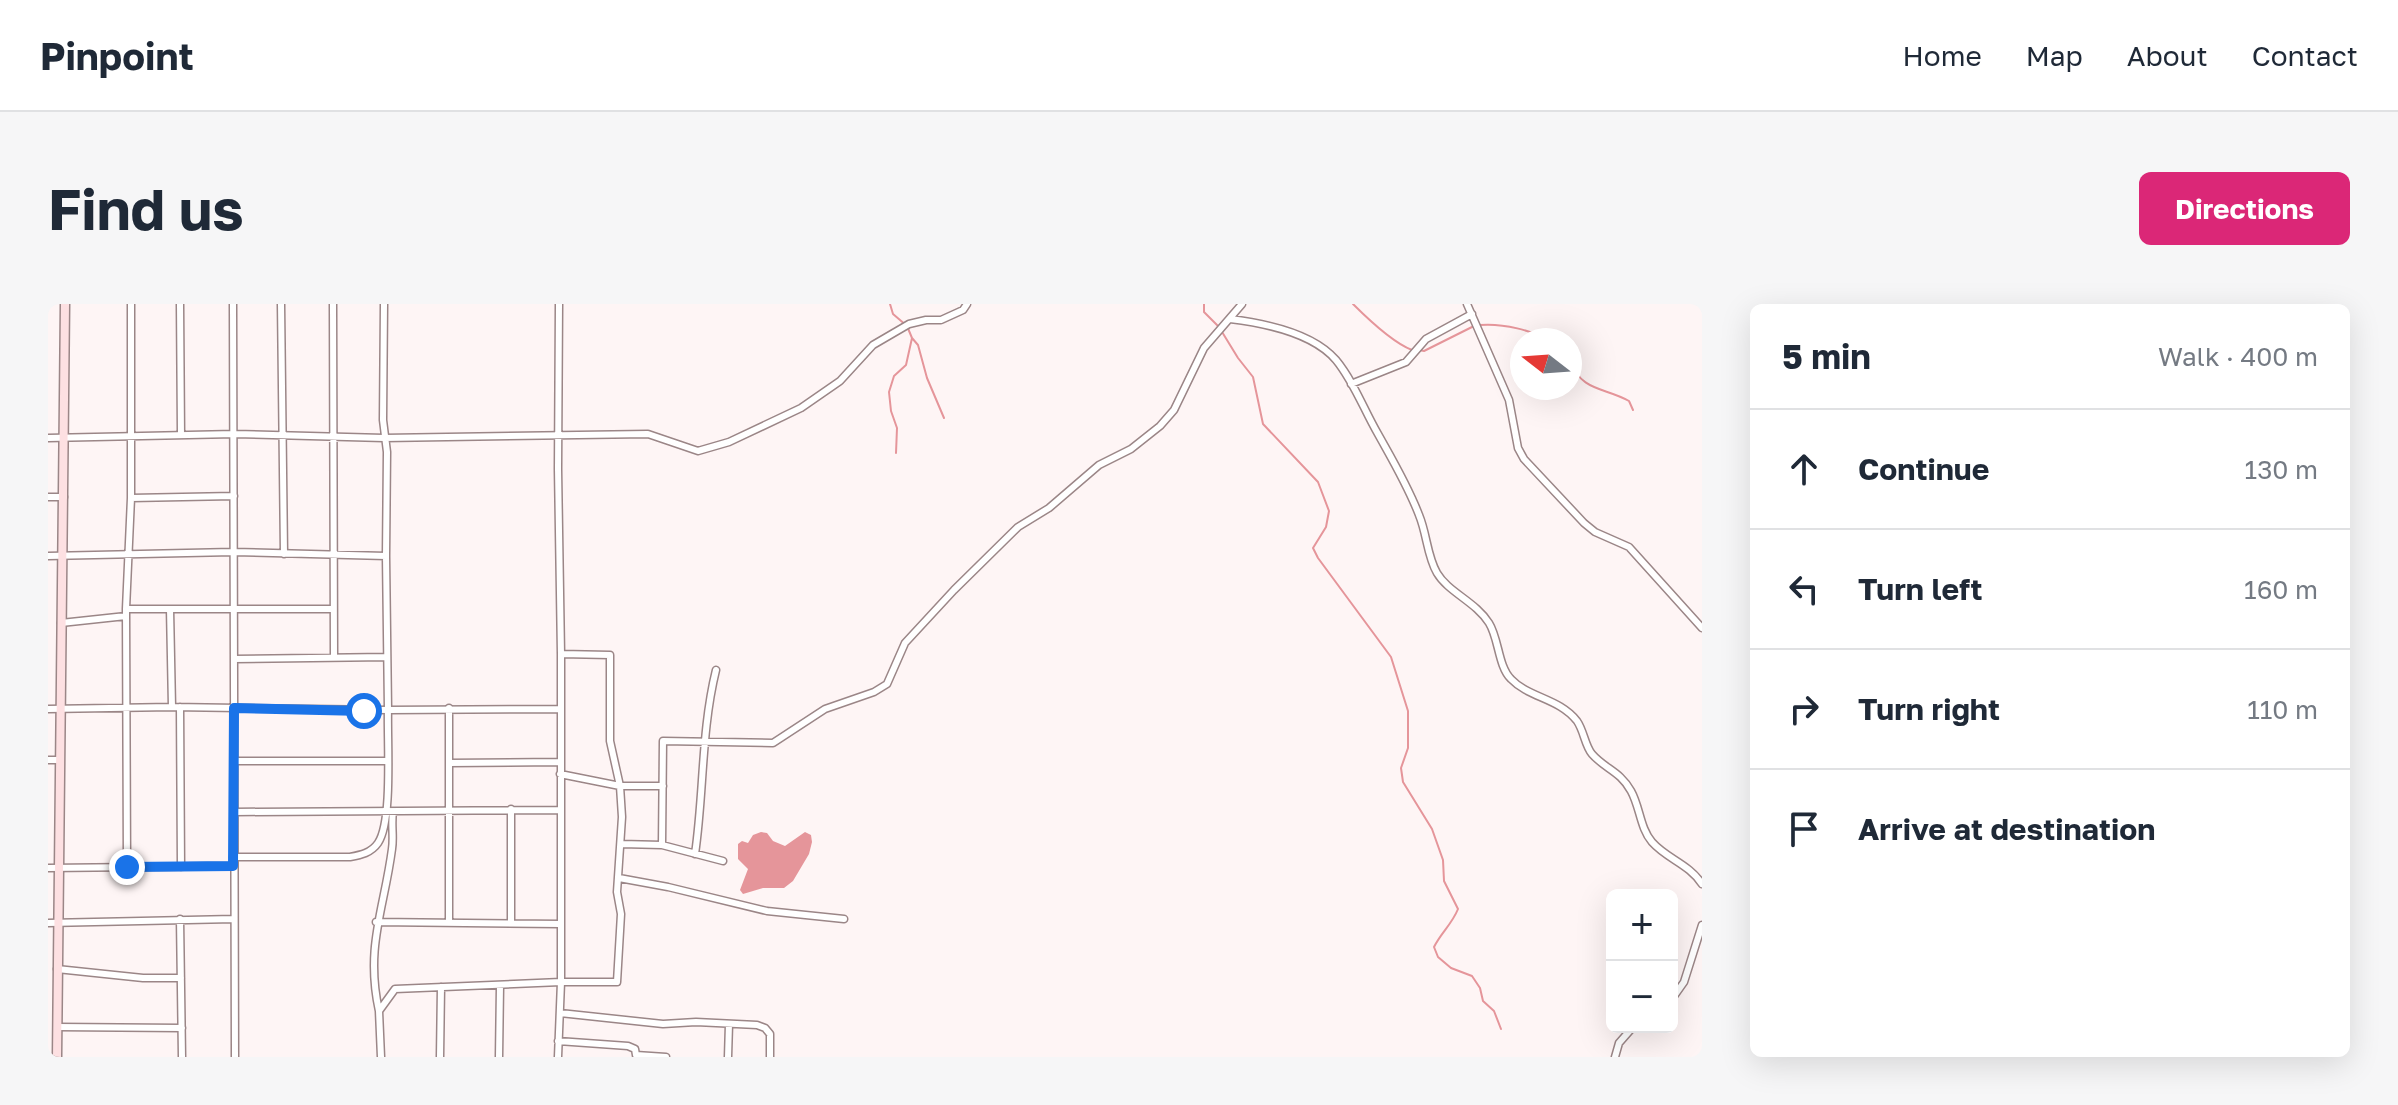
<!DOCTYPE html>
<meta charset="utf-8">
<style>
:root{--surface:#fff;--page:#f6f6f7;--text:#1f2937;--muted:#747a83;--line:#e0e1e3;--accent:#db2777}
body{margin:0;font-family:"Golos Text",sans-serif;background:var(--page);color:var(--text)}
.controls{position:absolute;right:24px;bottom:24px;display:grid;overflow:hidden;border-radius:12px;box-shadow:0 8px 32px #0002}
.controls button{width:72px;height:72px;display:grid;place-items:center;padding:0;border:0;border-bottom:2px solid var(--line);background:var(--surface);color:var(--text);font:40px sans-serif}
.compass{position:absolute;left:1462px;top:24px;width:72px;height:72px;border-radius:50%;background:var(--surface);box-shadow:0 8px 32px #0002;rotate:287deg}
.stop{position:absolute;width:24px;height:24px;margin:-18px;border:6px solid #1a73e8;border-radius:50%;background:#fff}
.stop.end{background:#1a73e8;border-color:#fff;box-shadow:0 2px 8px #0008}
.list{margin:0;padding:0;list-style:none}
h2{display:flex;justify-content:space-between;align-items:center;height:104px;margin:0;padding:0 32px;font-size:34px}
h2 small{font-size:26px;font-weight:400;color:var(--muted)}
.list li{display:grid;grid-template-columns:52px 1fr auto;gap:24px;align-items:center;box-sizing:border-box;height:120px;padding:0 32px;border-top:2px solid var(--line)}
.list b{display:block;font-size:30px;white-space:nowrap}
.list em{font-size:26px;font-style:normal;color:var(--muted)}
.icon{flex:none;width:44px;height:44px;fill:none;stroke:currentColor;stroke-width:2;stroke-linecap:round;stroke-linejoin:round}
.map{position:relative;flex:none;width:1654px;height:753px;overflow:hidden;border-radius:12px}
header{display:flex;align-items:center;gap:48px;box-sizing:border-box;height:112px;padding:0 40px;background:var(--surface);border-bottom:2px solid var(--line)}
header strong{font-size:38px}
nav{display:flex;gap:44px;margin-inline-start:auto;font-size:28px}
.intro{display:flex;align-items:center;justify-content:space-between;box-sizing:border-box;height:192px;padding:0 48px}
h1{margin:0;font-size:56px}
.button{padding:20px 36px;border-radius:12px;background:var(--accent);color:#fff;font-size:28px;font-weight:700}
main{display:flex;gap:48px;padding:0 48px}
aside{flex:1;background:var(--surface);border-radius:12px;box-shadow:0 8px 32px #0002}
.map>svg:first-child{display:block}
.water{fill:#e5959a}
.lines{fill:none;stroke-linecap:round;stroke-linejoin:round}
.stream{stroke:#e5959a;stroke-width:2}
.street-casing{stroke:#9b8687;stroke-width:9}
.secondary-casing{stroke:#9b8687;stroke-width:11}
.street{stroke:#fff;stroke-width:6}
.secondary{stroke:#fde0e2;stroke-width:8}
.route{stroke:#1a73e8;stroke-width:10}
</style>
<header>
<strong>Pinpoint</strong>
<nav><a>Home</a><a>Map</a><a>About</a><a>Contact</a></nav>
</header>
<div class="intro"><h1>Find us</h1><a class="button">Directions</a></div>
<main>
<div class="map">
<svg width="1654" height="753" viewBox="0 0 1654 753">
<rect width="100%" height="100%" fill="#fef5f5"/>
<!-- water -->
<path class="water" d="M713,528L719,529L725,537L737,542L757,528L763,531L764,538L761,550L745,577L736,584H715L695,590L692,586L700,565L690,555V540L694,537L700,539L705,531Z"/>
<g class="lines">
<!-- stream -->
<path class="stream" d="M842,0L845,10L859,22L864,34L858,61L846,72L841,88L843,107L849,124L848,149
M1156,0V8L1171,23L1190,54L1205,73L1215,120L1270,178L1281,207L1278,223L1265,244L1270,254L1343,353L1360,407V444L1353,464L1355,478L1384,525L1395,556L1396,577L1410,605C1404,620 1393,629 1386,643L1390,653L1403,664L1424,672L1432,684L1435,697L1446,707L1453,725
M1305,0C1320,15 1346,39 1364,46
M1432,21C1458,19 1481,27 1505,36
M864,34L870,41L879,74L896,114
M1371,46L1376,47L1426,22
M1522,57C1534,88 1556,83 1581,97L1585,106"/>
<!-- street casing -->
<g class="street-casing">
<path id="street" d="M132,0L133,131
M185,0L187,753
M233,0L236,250
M285,0L286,353
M336,0L335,116L339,148L338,252
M1419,0L1461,96L1470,144L1476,155L1536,219L1547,228L1581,243L1654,324
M1182,15C1215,19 1265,29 1288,56C1306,78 1316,106 1330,130C1345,157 1360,182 1371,211C1379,230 1379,252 1389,269C1400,288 1428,298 1441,319C1451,335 1450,362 1463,375C1481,394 1511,394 1529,417C1536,427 1537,442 1544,450C1557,465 1572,467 1583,487C1592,503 1592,524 1604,538C1619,555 1641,560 1654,580
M1303,80L1358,58L1378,35L1424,10
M0,134L187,130L336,134L600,130L650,147L681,138L753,104L792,77L825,41L861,20L878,16H893L915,6L919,0
M0,193H16
M83,194V0
M0,252L185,248L338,252L340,406L124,403L0,405
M78,305H284
M122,305L124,403
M13,319L78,312
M186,355L339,353
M132,403L133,563
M401,404V619
M0,456H12
M186,457H339
M401,459L512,458
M512,470L572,482H615
M463,505V619
M186,508L512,506
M573,540L614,541L675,557
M614,541L615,437L725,439L777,405L826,388L839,380L857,339L906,286L970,223L1001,204L1051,161L1083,145L1112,122L1126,106L1156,44L1194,0
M647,550C656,489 653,427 668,366
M185,553H302C313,551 323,549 330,539C345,517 339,436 340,406L513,405
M79,563L78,305L83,194L186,192
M0,564L185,562
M571,574L620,583L719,607L796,615
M132,615L134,753
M328,618L513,620
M0,619L186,615
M9,665L95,674H133
M1624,695L1636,678L1654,621
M331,707C317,643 336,606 344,545C346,533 343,520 345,508
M512,709L615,720L648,718L709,721L717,724L722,730V753
M9,723L134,724
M510,737L580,742L587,745L588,751L618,753
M333,753L331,707L347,685L513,678V350L510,165L511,0
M392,753L393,683
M451,753L452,682
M510,753L513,678H569L573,610L569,588L574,513L572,482L562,437V351L513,350
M680,753L681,720
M1567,753L1571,739L1585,723"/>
</g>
<!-- secondary casing -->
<g class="secondary-casing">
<path id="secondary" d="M9,753L17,0"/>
</g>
<!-- street -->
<use href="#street" class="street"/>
<!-- secondary -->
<use href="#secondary" class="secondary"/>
</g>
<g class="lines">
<!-- route -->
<path class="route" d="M79,563L185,562L186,404L316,407"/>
</g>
</svg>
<div class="controls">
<button>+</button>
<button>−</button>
</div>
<svg class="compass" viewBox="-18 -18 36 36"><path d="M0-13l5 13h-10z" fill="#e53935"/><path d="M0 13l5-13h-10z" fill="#747a83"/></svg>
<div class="stop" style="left:316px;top:407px"></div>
<div class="stop end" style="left:79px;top:563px"></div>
</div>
<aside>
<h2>5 min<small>Walk · 400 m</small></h2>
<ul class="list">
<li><svg class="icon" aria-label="ahead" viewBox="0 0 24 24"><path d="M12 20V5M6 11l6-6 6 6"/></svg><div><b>Continue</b></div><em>130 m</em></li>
<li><svg class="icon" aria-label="left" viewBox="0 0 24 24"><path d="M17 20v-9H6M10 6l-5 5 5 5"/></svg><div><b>Turn left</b></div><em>160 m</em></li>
<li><svg class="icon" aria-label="right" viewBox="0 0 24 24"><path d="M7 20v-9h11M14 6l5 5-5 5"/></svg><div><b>Turn right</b></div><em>110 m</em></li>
<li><svg class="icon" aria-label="arrive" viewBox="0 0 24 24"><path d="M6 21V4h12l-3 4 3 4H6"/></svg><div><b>Arrive at destination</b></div></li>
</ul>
</aside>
</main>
